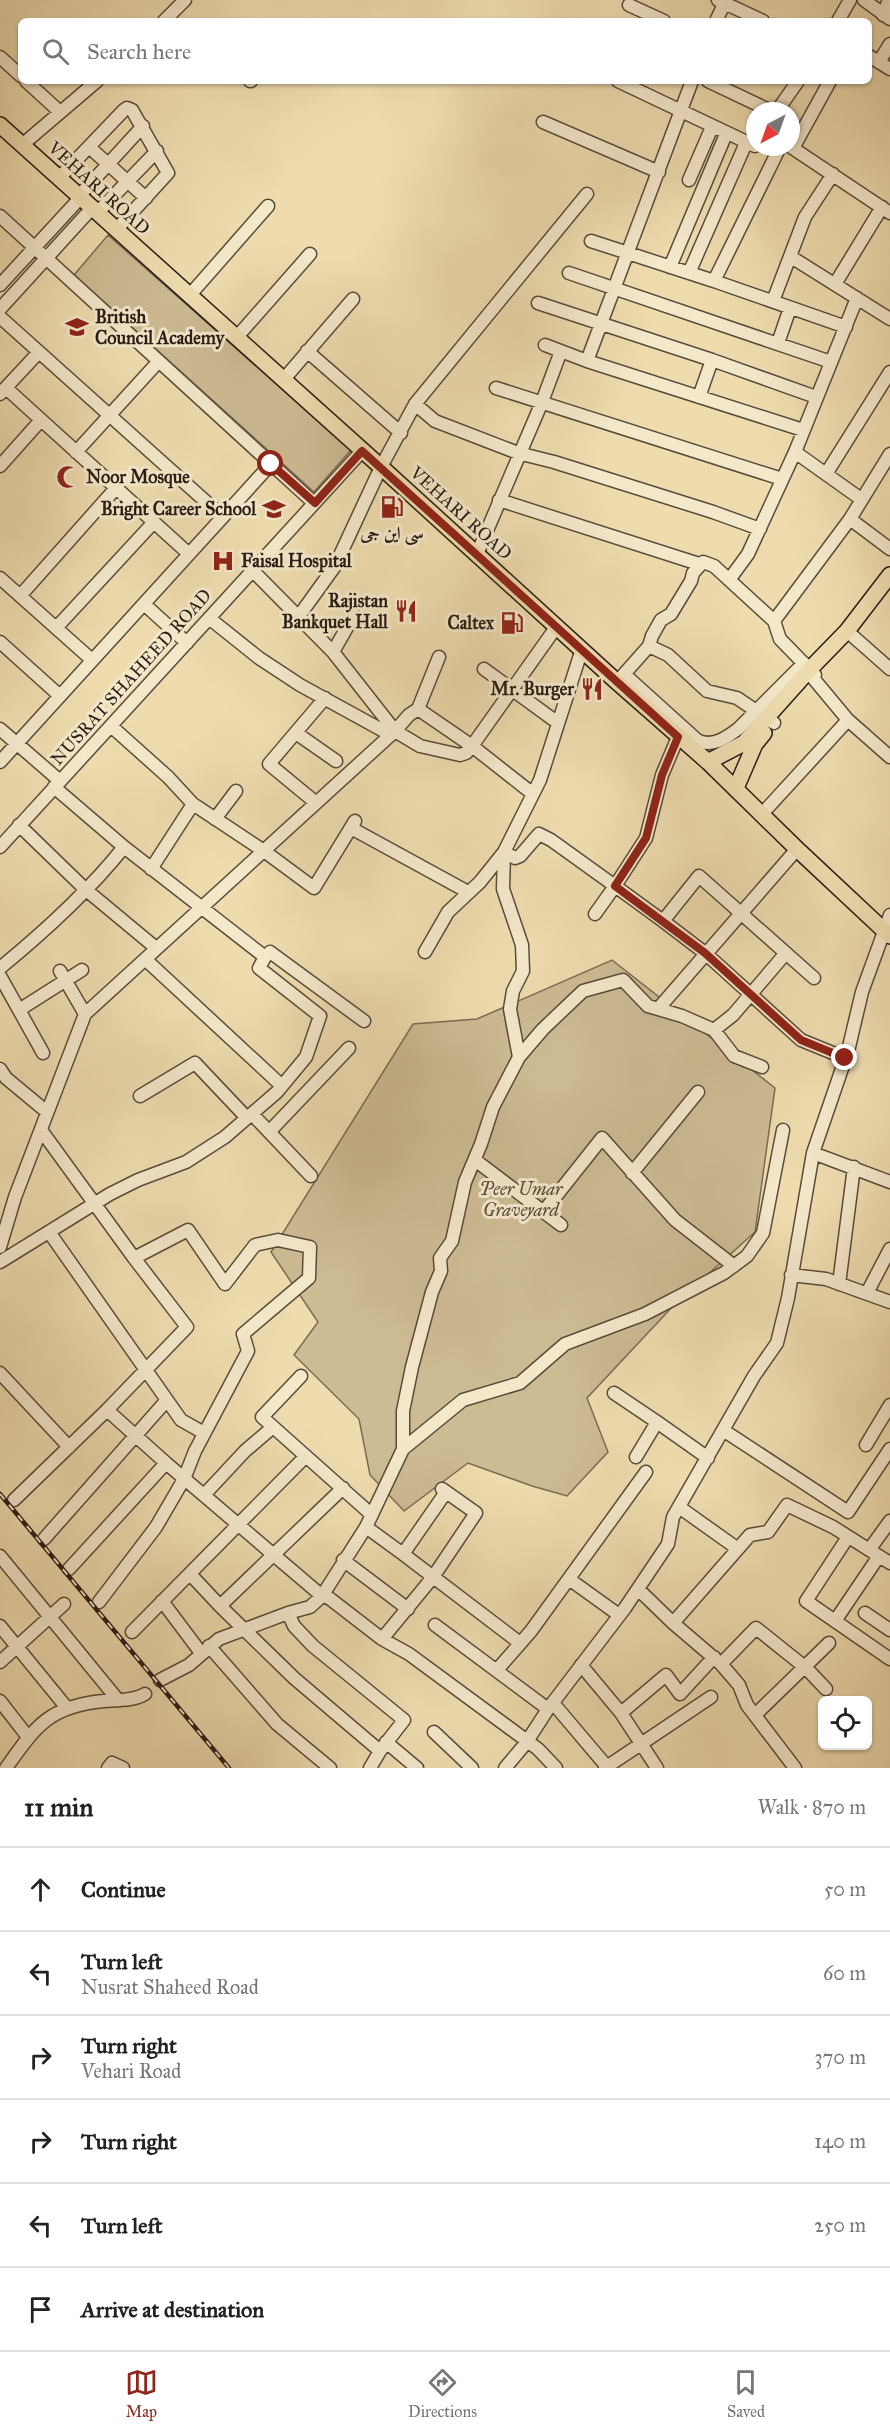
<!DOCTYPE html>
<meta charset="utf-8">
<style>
:root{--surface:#fff;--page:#f2f2f2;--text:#222;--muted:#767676;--line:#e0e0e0;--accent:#8f2418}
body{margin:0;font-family:"IM FELL Great Primer",Amiri,serif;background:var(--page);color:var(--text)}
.controls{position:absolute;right:18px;bottom:18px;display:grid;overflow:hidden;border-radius:9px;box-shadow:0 2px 4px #0004}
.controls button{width:54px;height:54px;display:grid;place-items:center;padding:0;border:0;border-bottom:2px solid var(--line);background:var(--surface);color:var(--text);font:30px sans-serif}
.compass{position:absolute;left:746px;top:102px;width:54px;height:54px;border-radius:50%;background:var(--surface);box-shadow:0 2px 4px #0004;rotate:221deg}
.stop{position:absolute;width:18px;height:18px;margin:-14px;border:4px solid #8f2418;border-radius:50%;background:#fff}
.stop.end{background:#8f2418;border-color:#fff;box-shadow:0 2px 6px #0008}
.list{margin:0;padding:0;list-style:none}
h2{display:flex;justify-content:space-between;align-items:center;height:78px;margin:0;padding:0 24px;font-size:26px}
h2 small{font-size:20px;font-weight:400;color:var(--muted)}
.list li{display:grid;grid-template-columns:39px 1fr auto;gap:18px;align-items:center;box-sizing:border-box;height:84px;padding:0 24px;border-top:2px solid var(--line)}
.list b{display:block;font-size:22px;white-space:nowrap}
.list p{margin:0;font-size:20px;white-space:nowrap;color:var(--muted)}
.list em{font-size:20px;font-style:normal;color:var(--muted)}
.icon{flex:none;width:33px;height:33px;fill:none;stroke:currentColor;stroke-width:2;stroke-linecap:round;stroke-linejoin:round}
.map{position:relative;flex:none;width:890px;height:1768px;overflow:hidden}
.search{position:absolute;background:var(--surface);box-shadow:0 2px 4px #0004;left:18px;right:18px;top:18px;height:66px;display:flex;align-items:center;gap:15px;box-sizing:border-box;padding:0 21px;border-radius:9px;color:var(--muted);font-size:22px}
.sheet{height:582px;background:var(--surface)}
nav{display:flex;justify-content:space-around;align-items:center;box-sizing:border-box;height:84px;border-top:2px solid var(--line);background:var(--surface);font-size:16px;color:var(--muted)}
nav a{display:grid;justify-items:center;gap:3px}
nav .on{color:var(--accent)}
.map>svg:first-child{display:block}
.green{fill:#cdbb94;stroke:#7b6b54;stroke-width:1.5}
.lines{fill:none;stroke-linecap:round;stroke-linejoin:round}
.minor-casing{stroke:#5a4b3a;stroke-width:15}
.major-casing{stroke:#291b13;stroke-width:18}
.minor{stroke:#f4e8cb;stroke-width:12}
.major{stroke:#eedcaf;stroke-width:15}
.rail-casing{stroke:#291b13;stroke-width:4.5}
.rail{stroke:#f4e8cb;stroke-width:2;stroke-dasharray:7;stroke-linecap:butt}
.route{stroke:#8f2418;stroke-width:8}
.labels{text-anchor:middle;stroke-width:6;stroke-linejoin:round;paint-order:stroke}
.street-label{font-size:18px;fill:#291b13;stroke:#f4e8cb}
.poi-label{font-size:18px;font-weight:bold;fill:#291b13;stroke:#f4e8cb;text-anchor:end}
.park-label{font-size:18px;font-style:italic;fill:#5a4b3a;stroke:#f4e8cb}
</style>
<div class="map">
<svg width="890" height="1768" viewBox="0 0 890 1768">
<rect width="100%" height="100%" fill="#eedcaf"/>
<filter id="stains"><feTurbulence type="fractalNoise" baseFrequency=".00333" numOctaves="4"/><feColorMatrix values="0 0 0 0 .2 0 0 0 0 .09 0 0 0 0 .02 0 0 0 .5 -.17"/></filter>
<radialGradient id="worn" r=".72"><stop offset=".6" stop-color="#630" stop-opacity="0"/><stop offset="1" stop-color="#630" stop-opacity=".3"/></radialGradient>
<!-- green -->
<path class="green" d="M108,235L351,450L314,492L74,275Z
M612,960L775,1088L755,1232L674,1305L587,1398L608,1452L567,1496L532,1486L468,1463L404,1511L370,1475L359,1419L294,1355L318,1322L271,1252L413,1024L477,1019Z"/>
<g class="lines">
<!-- minor casing -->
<g class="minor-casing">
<path id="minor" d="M718,0L763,21
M864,0L890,19
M629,5L664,21
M883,15L889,0
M164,21L185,0
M716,21L726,0
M838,21L850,0
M869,56L890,69
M0,57L21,76
M879,62L890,44
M26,81L60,112
M250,81H251
M618,81L755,146
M708,81L771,111
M777,111L798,81
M543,122L659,172
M22,145L97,81
M89,147L146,198
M791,147L890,213
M793,148L830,81
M59,178L124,110L127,108L132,110L168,173L116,230
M689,180L712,127
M79,196L143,126
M97,213L157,151
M0,216L314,503
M591,241L714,281L780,147
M791,257L890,319
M670,267L726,134
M569,273L831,362
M689,273L746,143
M714,281L846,327
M835,284L882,207
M0,285L81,197
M189,296L268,206
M773,301L805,217L833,174
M538,303L712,360L816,397
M0,309L92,208
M0,317L223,517
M236,338L310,254
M778,343L790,308
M545,345L587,361L803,430
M307,351L401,433
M587,361L692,81
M284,379L353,299
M6,388L189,554
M496,388L782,479
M0,394L39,352
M699,397L712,360
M415,404L435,421L518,453L554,462L713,512L760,529
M76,452L159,361
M795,452L861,499
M0,466L41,420
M826,474L890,372
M499,500L699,564
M850,519L890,549
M477,554L542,402L561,351
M253,571L333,652L395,731L420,746L460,755L466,753L472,746L557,626
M0,578L92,660
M729,580L748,554L795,452L857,298
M20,596L116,488
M144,604L187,643
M299,616L335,566L381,467L415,404L587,194
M209,618L259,658L300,685L391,735
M774,621L850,519L890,454
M56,628L154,522
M847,631L890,669
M0,642L60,696
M649,646L668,655L707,691L737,698L774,723
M333,652L354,615
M484,669L558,723
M624,674L697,740C712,748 726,738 738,729L804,663
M813,678L848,720L890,757
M617,682L649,646L652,636L661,620L671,614L691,581L693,573L703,562L714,566L774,621L780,639L815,675
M418,709L472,746L533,794
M111,726L168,777L193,804
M0,729L60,781
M296,733L336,761
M678,737L662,775L646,838L615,886L663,921L699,876L814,978
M0,762L271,464
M54,787L124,847
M315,802L269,764L325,698
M762,814L848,720
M215,819L236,791
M19,825L85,889L156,948
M351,828L468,892
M0,847L362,451
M504,852L515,858L520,856L539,834L551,840L615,886L595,914
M151,869L193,804L264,851L314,888L355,821
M663,921L705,953L801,1040L845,1058
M425,952L448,912L480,882L504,852L540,780L582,649
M145,959L282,1086
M0,968C44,932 88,892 124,847L265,957L270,952L364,1021
M60,971L85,1014
M0,976L43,1053
M658,1009L797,849
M19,1010L82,970
M714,1030L733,1015L786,953
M519,1057L543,1029L583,991L623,980L648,1006L682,1016L714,1030L734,1056L762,1067
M0,1069L6,1078L47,1112
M140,1096L195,1063L247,1118
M252,1114L311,1176
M41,1130L134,1258L188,1230L225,1284L255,1245L278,1240L310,1247L309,1278L243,1334L248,1351L195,1451L184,1479L156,1527L99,1602
M269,1132L349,1048
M813,1153L890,1182
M475,1160L561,1225
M632,1173L698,1092
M544,1211L602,1138L675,1220L734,1266
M49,1232L181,1420L204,1433
M0,1247L15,1197L85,1014L395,731L409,715L418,709L439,657
M0,1262L110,1194L138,1180L186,1162L225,1137L277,1092L306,1057L320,1016L259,968L265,957
M791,1275L826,1279L890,1302
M839,1284L854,1167
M867,1293L890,1249
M0,1373L69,1447
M301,1376L262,1417L372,1515
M614,1393L657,1422L636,1457
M107,1410L166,1463
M657,1422L708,1458
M723,1430L848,1512L890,1449
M866,1445L890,1405
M403,1449L463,1400L520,1383L565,1344L645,1314L724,1273L747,1256L763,1233L783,1130
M343,1488L220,1606L294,1678L380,1751
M204,1495L245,1451L273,1427
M14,1500L107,1410L187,1327L134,1258
M679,1507L738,1549
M366,1527L403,1449V1411L412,1367L432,1292L441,1271L440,1258L452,1241L465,1182L481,1144L493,1107L519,1057L510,1009L513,991L523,971L522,945L503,889L504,852
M848,1537L806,1601L890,1659
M44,1539L167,1400
M869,1550L890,1521
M403,1554L520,1643
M0,1556L118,1700
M343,1560L408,1609
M69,1569L166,1463L322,1596L329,1598L382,1639L409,1654L538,1749L556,1768
M190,1574L220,1606
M569,1579L619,1615
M638,1589L673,1623L721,1664L739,1685L747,1705L795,1768
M162,1601L201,1653
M288,1613L310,1607L322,1596L366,1527L403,1554L446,1492
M865,1613L890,1630
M835,1621L879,1556
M673,1623L750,1535L768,1532L787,1505L833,1527L890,1563
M435,1625L548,1709
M0,1626L67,1708
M132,1632L306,1456
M382,1639L433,1577L476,1513L442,1489
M209,1646L277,1724L330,1768
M0,1662L64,1604
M721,1664L756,1628L806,1668L826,1689
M581,1665L621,1713L657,1768
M497,1670L531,1631L646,1472
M160,1680L189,1665L219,1639L288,1613L294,1626L313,1646L404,1720L380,1751L370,1768
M0,1701L28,1737
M553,1703L608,1768
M621,1713L666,1675L680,1694L714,1657
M755,1715L829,1643
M434,1732L472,1768
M386,1742L417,1768
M6,1768C36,1726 49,1706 104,1701C116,1700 134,1701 145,1694
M108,1768L112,1763L123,1768
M505,1768L526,1743L548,1709L625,1608L668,1544L673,1517L754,1376L777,1343L788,1298L813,1153L848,1051L862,992L890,915
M605,1768L711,1697"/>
</g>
<!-- major casing -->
<g class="major-casing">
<path id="major" d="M0,125L381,467L617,682L708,762L797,849L890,936
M708,762L744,743L810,669L847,631L890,575
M736,788L755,744L764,733"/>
</g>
<!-- minor -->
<use href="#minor" class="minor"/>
<!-- major -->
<use href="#major" class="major"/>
<!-- rail casing -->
<g class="rail-casing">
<path id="rail" d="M0,1494L229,1768"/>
</g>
<!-- rail -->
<use href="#rail" class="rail"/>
</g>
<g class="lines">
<!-- route -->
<path class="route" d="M271,464L315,503L362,451L678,737L662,775L646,838L615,886L705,953L801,1040L845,1058"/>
</g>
<!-- icons -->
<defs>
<g id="school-bare" transform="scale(1.8)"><path d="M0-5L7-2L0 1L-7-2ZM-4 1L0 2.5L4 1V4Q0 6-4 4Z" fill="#8f2418" stroke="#f4e8cb" stroke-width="2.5" paint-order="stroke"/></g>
<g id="mosque-bare" transform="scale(1.8)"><path d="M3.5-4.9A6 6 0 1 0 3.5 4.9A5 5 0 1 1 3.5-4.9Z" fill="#8f2418" stroke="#f4e8cb" stroke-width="2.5" paint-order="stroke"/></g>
<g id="fuel-bare" transform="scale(1.8)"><path d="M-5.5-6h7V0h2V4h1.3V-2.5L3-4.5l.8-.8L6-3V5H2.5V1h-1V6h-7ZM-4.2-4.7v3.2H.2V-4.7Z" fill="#8f2418" stroke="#f4e8cb" stroke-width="2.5" paint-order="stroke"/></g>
<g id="hospital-bare" transform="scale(1.8)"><path d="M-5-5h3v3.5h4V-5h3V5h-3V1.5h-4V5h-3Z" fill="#8f2418" stroke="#f4e8cb" stroke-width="2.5" paint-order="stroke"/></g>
<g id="restaurant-bare" transform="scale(1.8)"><path d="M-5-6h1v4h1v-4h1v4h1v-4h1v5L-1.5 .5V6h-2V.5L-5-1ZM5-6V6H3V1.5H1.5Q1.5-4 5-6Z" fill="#8f2418" stroke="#f4e8cb" stroke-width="2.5" paint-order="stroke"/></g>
</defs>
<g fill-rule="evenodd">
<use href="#school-bare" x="77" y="327"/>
<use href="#mosque-bare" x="68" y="477"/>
<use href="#fuel-bare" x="392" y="507"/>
<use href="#school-bare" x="274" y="509"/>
<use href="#hospital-bare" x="223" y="561"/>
<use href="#restaurant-bare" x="406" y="611"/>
<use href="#fuel-bare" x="512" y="623"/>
<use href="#restaurant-bare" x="592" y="689"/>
</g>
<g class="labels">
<!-- street labels -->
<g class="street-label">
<text transform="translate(99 188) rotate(42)" y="6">VEHARI ROAD</text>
<text transform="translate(461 513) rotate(42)" y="6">VEHARI ROAD</text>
<text transform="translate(131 677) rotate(-48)" y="6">NUSRAT SHAHEED ROAD</text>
</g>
<!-- poi labels -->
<g class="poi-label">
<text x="95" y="323" text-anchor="start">British<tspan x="95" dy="21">Council Academy</tspan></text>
<text x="86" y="483" text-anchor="start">Noor Mosque</text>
<text x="256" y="515">Bright Career School</text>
<text x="392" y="539" text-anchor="middle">سی این جی</text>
<text x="241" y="567" text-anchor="start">Faisal Hospital</text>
<text x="388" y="607">Rajistan<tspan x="388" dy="21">Bankquet Hall</tspan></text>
<text x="494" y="629">Caltex</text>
<text x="574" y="695">Mr. Burger</text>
</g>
<!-- park labels -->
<g class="park-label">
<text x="521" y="1195">Peer Umar<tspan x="521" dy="21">Graveyard</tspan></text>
</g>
</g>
<rect width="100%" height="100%" filter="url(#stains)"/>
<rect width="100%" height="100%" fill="url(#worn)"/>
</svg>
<div class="controls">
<button><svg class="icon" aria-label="locate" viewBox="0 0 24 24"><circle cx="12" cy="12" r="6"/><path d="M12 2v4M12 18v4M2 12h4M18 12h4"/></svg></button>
</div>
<svg class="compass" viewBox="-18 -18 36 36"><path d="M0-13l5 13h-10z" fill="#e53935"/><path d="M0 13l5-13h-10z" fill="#767676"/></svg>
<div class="stop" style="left:271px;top:464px"></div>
<div class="stop end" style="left:845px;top:1058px"></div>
<div class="search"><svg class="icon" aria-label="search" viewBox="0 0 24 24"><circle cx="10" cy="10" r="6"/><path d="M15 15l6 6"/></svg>Search here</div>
</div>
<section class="sheet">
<h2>11 min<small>Walk · 870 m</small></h2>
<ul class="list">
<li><svg class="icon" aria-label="ahead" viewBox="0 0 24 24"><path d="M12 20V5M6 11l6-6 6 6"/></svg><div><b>Continue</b></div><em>50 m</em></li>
<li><svg class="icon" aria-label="left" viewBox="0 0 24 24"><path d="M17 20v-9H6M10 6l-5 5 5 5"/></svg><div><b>Turn left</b><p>Nusrat Shaheed Road</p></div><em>60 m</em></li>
<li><svg class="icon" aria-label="right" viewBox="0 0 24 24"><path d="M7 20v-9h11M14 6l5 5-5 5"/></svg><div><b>Turn right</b><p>Vehari Road</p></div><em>370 m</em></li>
<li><svg class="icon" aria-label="right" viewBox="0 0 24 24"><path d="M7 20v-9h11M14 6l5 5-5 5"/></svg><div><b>Turn right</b></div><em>140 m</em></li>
<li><svg class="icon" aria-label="left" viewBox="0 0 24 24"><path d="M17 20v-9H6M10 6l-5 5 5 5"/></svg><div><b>Turn left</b></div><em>250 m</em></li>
<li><svg class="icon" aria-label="arrive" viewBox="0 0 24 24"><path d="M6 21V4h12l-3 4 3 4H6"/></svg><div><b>Arrive at destination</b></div></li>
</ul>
</section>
<nav>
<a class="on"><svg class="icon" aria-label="map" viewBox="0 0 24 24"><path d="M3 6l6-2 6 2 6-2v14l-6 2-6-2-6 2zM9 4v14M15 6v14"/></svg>Map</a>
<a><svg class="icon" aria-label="directions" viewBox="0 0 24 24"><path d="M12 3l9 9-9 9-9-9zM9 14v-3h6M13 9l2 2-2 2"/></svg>Directions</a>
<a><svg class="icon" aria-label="saved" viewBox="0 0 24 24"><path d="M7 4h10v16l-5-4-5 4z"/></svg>Saved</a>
</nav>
